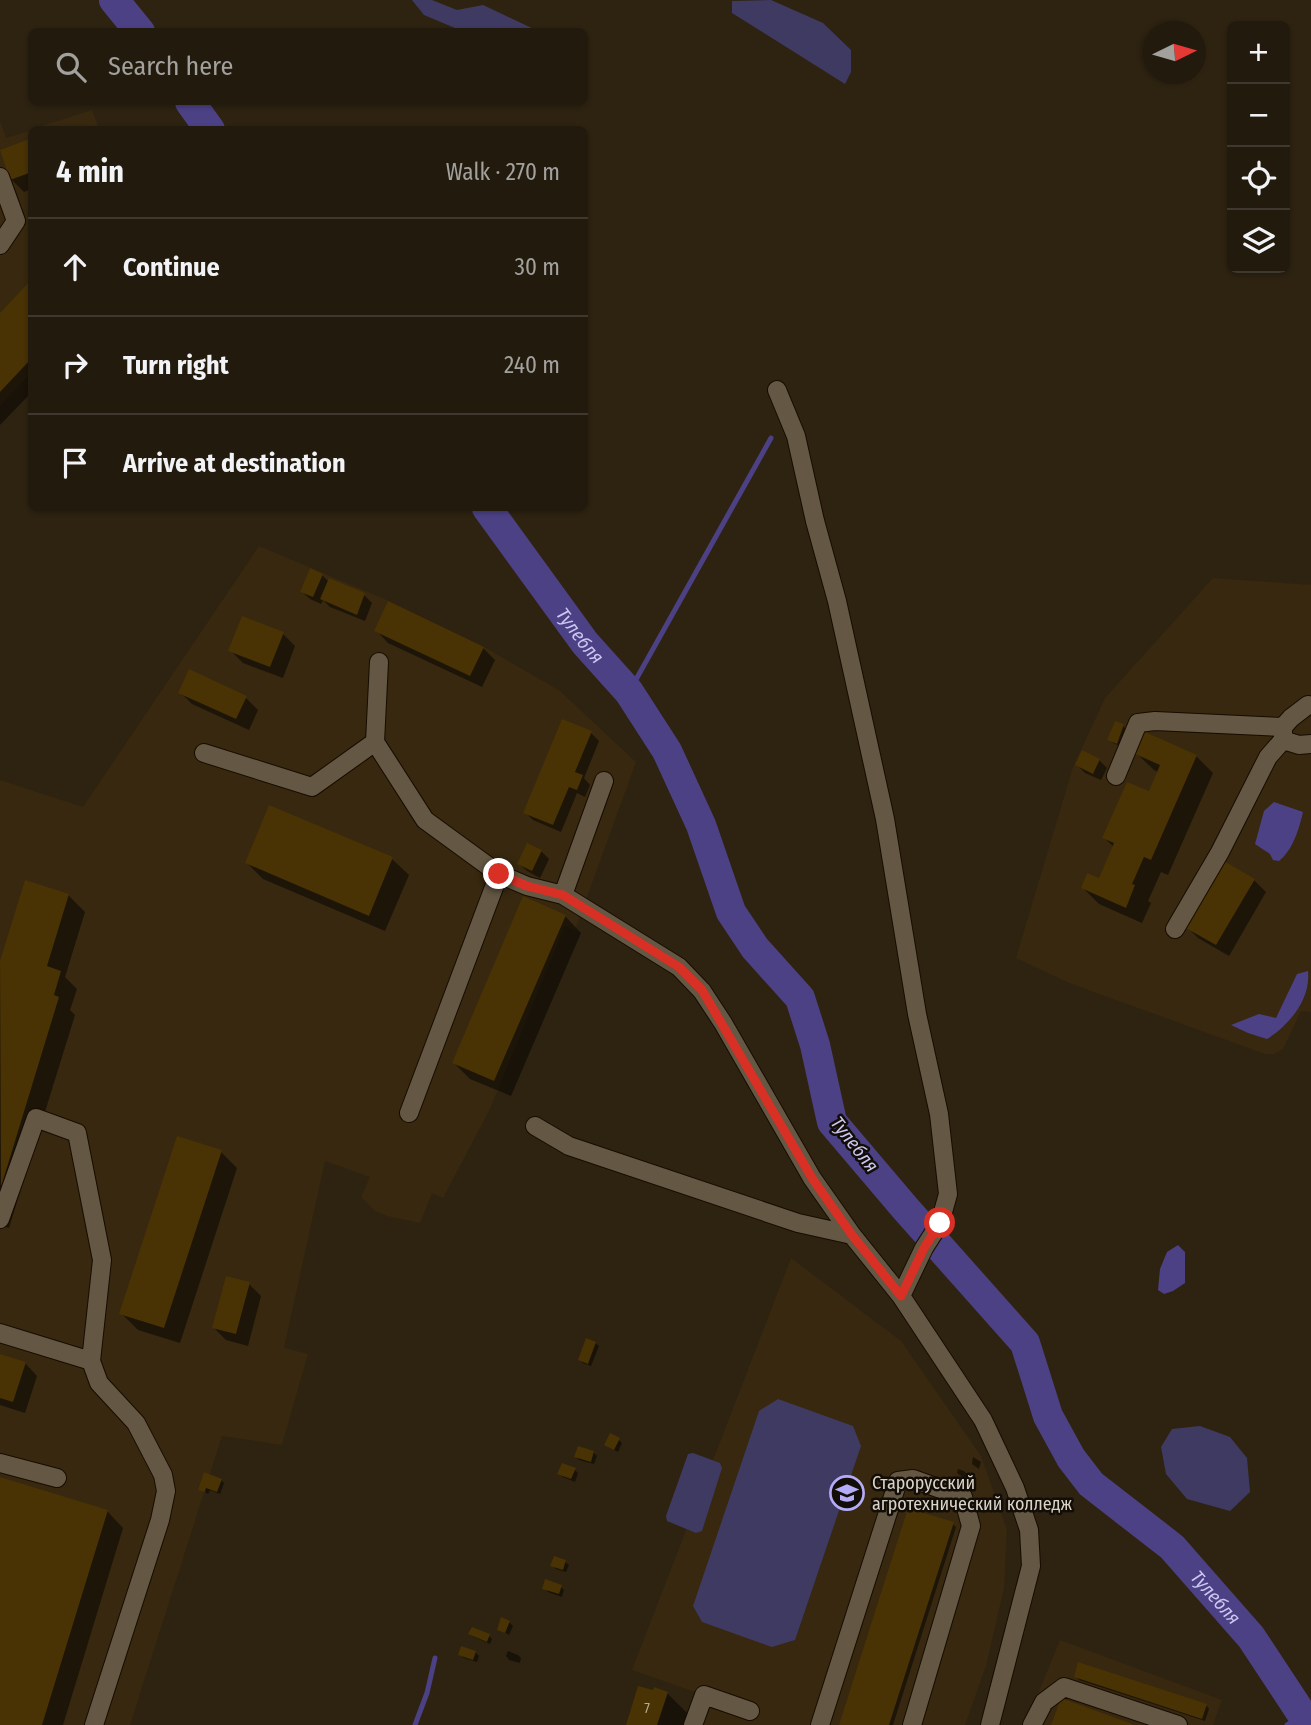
<!DOCTYPE html>
<meta charset="utf-8">
<style>
:root{--surface:#221a0d;--page:#2a2316;--text:#f1f3f6;--muted:#a2a19d;--line:#3f382e}
body{margin:0;font-family:"Fira Sans Condensed",sans-serif;background:var(--page);color:var(--text)}
.controls{position:absolute;right:21px;top:21px;display:grid;overflow:hidden;border-radius:10px;box-shadow:0 2px 5px #0004}
.controls button{width:63px;height:63px;display:grid;place-items:center;padding:0;border:0;border-bottom:2px solid var(--line);background:var(--surface);color:var(--text);font:35px sans-serif}
.compass{position:absolute;left:1143px;top:21px;width:63px;height:63px;border-radius:50%;background:var(--surface);box-shadow:0 2px 5px #0004;rotate:85deg}
.stop{position:absolute;width:21px;height:21px;margin:-16px;border:5px solid #d93025;border-radius:50%;background:#fff}
.stop.end{background:#d93025;border-color:#fff;box-shadow:0 2px 7px #0008}
.list{margin:0;padding:0;list-style:none}
h2{display:flex;justify-content:space-between;align-items:center;height:91px;margin:0;padding:0 28px;font-size:30px}
h2 small{font-size:23px;font-weight:400;color:var(--muted)}
.list li{display:grid;grid-template-columns:46px 1fr auto;gap:21px;align-items:center;box-sizing:border-box;height:98px;padding:0 28px;border-top:2px solid var(--line)}
.list b{display:block;font-size:26px;white-space:nowrap}
.list em{font-size:23px;font-style:normal;color:var(--muted)}
.icon{flex:none;width:38px;height:38px;fill:none;stroke:currentColor;stroke-width:2;stroke-linecap:round;stroke-linejoin:round}
.map{position:relative;flex:none;width:1311px;height:1725px;overflow:hidden}
.search{position:absolute;background:var(--surface);box-shadow:0 2px 5px #0004;left:28px;top:28px;width:560px;height:77px;display:flex;align-items:center;gap:18px;box-sizing:border-box;padding:0 24px;border-radius:10px;color:var(--muted);font-size:26px}
.panel{position:absolute;background:var(--surface);box-shadow:0 2px 5px #0004;left:28px;top:126px;width:560px;height:385px;border-radius:10px}
.map>svg:first-child{display:block}
.built{fill:#37280f}
.green{fill:#3f3a62}
.water{fill:#4d4186}
.shadow{fill:#0007}
.lines{fill:none;stroke-linecap:round;stroke-linejoin:round}
.stream{stroke:#4d4186;stroke-width:5}
.river{stroke:#4d4186;stroke-width:30}
.building{fill:#493204}
.minor-casing{stroke:#160c00;stroke-width:20}
.minor{stroke:#645743;stroke-width:18}
.route{stroke:#d93025;stroke-width:9}
.labels{text-anchor:middle;stroke-width:5;stroke-linejoin:round;paint-order:stroke}
.number-label{font-size:14px;fill:#b6ab97}
.poi-label{font-size:18px;fill:#dad3c8;stroke:#120d06;text-anchor:start}
.water-label{font-size:19px;font-style:italic;fill:#cbc7f0;stroke:#120d06}
</style>
<div class="map">
<svg width="1311" height="1725" viewBox="0 0 1311 1725">
<rect width="100%" height="100%" fill="#2e2311"/>
<!-- built -->
<path class="built" d="M92,110L99,129H32Z
M0,121L6,138L32,130L31,373L0,406Z
M259,546L387,600L486,648L560,691L636,762L575,930L565,926L490,1109L443,1198L432,1193L420,1223L387,1216L375,1211L361,1197L370,1177L325,1161L284,1348L308,1354L282,1445L222,1436L130,1725H0V780L83,807Z
M1213,578L1311,585V1012L1301,1011L1283,1049L1274,1054H1265L1069,983L1016,958L1073,767L1105,698Z
M791,1258L901,1341L981,1456L1007,1530L1004,1588L986,1666L965,1725H692L701,1694L632,1670Z
M1060,1640L1222,1700L1213,1725H1025Z"/>
<!-- green -->
<path class="green" d="M412,0H432L457,10L483,5L538,31H462L424,15Z
M771,0L823,23L851,50V72L845,84L732,13V1Z
M778,1399L853,1426L861,1446L795,1640L772,1647L702,1622L693,1606L759,1411Z
M1200,1426L1230,1437L1247,1458L1250,1492L1230,1511L1187,1499L1166,1474L1161,1447L1172,1429Z
M693,1453L720,1463L722,1468L702,1531L696,1533L667,1521L666,1516L688,1454Z"/>
<!-- water -->
<path class="water" d="M1274,802L1303,812C1299,829 1293,850 1279,861L1273,860L1270,854L1255,844L1264,811Z
M1308,971C1311,1000 1288,1026 1267,1039L1248,1033L1231,1025L1259,1014L1276,1018L1297,974Z
M1178,1245L1185,1252V1283L1173,1291L1164,1294L1158,1290L1160,1269L1167,1252Z"/>
<!-- shadow -->
<path class="shadow" d="M32,140V189L24,192L11,179Z
M32,282V392L0,425V315Z
M322,575L329,582L330,580L364,595L372,603L365,621L330,607L323,600L321,604L310,599L302,592Z
M376,630L483,648L495,660L482,687L388,643Z
M283,634L295,646L283,678L243,663L231,651Z
M180,692L246,698L258,710L249,730L192,704Z
M563,721L591,733L599,741L584,778L590,785L585,797L577,793L561,832L533,820L525,812Z
M1123,726L1126,729L1120,746L1113,743L1109,740Z
M1137,754L1196,756L1213,773L1168,875L1161,872L1148,901L1151,903L1142,923L1099,904L1083,888L1100,880L1114,847L1104,838L1149,793L1158,772L1154,770Z
M1099,760L1107,768L1101,780L1085,773L1077,765Z
M270,807L392,859L409,875L385,931L263,879L247,863Z
M541,851L549,859L540,878L527,871L519,864Z
M1254,880L1266,892L1229,956L1198,938L1186,926Z
M26,882L68,895L85,912L65,977L77,989L70,1010L75,1015L9,1228L0,1225V967Z
M565,916L581,933L511,1096L470,1079L454,1063Z
M221,1152L237,1168L180,1343L138,1330L121,1313Z
M249,1284L261,1296L248,1346L226,1340L214,1328Z
M595,1343L599,1346L591,1366L583,1363L580,1360Z
M0,1355L25,1363L37,1376L25,1413L0,1405Z
M619,1440L622,1443L618,1452L606,1445Z
M593,1452L597,1456L594,1464L579,1460L576,1457Z
M973,1457L981,1462L979,1469L972,1464Z
M958,1469L964,1471L967,1474L966,1478L961,1476L957,1473Z
M575,1470L578,1473L575,1482L563,1477L559,1473Z
M0,1479L107,1511L123,1528L63,1725H0Z
M221,1480L224,1483L220,1494L210,1490L208,1494L200,1489Z
M953,1524L956,1527L893,1725H841Z
M565,1562L569,1565L566,1572L556,1569L552,1565Z
M561,1587L564,1590L562,1597L548,1592L544,1588Z
M509,1622L513,1626L509,1635L499,1629Z
M470,1634L489,1636L492,1639L490,1644L474,1637Z
M508,1651L518,1655L521,1658L520,1663L509,1660L506,1656Z
M475,1652L479,1656L477,1662L464,1658L460,1655Z
M1076,1676L1206,1705L1209,1709L1205,1721L1079,1680Z
M654,1692L667,1693L692,1718L689,1725H628Z"/>
<g class="lines">
<!-- stream -->
<path class="stream" d="M629,692L771,438
M415,1725L427,1693L435,1658
M1287,1725L1302,1716"/>
<!-- river -->
<g class="river">
<path d="M114,0L140,32"/>
<path d="M190,102L210,130"/>
<path id="s1" d="M487,508L585,643L629,692L667,751L701,825L731,912L755,948L800,998L815,1045L832,1122L905,1208L1025,1343L1048,1416L1071,1458L1091,1484L1172,1547L1251,1637L1309,1725"/>
</g>
</g>
<!-- building -->
<path class="building" d="M32,138V172L10,180L0,150Z
M32,279V358L0,392V313Z
M310,568L323,574L313,597L300,592Z
M329,578L365,593L357,615L320,599Z
M388,601L484,647L470,676L374,631Z
M242,616L284,632L270,667L228,651Z
M189,669L247,696L236,719L178,693Z
M562,719L592,731L575,772L583,775L577,790L569,787L553,825L523,813Z
M1115,721L1124,724L1117,744L1107,740Z
M1145,732L1197,755L1151,860L1144,857L1132,884L1135,885L1126,908L1081,888L1087,873L1099,878L1114,843L1102,838L1127,782L1149,791L1160,765L1135,754Z
M1082,750L1100,759L1093,774L1075,765Z
M269,805L393,857L369,916L245,863Z
M527,843L542,850L532,871L517,864Z
M1222,860L1255,879L1216,945L1184,927Z
M25,880L69,894L47,966L61,971L54,995L59,997L1,1187L0,961Z
M523,896L566,915L494,1081L452,1063Z
M177,1136L222,1150L164,1328L119,1314Z
M226,1276L250,1282L236,1334L212,1328Z
M586,1338L596,1342L588,1364L578,1360Z
M0,1354L26,1362L13,1402L0,1398Z
M610,1433L620,1438L614,1450L604,1445Z
M578,1446L594,1451L591,1462L574,1457Z
M562,1463L576,1468L571,1479L557,1474Z
M204,1472L222,1479L217,1492L206,1488L205,1492L198,1490Z
M0,1477L108,1510L42,1725H0Z
M908,1508L954,1522L889,1725H839Z
M554,1556L566,1560L563,1570L550,1566Z
M545,1579L562,1585L559,1594L542,1589Z
M501,1617L510,1621L505,1633L497,1630Z
M472,1627L490,1634L487,1642L468,1634Z
M461,1646L476,1651L473,1660L458,1655Z
M1078,1662L1207,1704L1202,1719L1074,1677Z
M638,1686L653,1690L654,1687L668,1692L657,1725H626Z
M1061,1698L1135,1725H1051Z"/>
<g class="lines">
<!-- minor casing -->
<g class="minor-casing">
<path id="minor" d="M0,177L16,221L0,245
M777,390L796,436L815,521L837,601L885,819L917,1014L939,1114L948,1194L940,1223L924,1248L901,1296
M379,662L375,742L425,820L499,874L527,886L563,895L679,967L702,991L723,1023L812,1178L852,1235L901,1296L983,1420L1015,1488L1029,1530L1031,1566L990,1725
M1308,705L1291,718L1283,727V740L1299,745L1311,744
M204,753L312,787L375,742
M1116,776L1138,723L1155,721L1283,727
M563,895L604,781
M1175,929L1220,852L1268,757L1283,740
M409,1113L499,874
M535,1126L569,1146L798,1223L852,1235
M0,1219L36,1118L77,1133L102,1260L91,1361L99,1383L136,1423L163,1475L166,1491L160,1520L94,1725
M0,1333L91,1361
M0,1463L57,1478
M693,1725L704,1695L750,1711
M820,1725L898,1481L913,1479L963,1497L971,1526L912,1725
M1032,1725L1044,1702L1064,1687L1178,1725"/>
</g>
<!-- minor -->
<use href="#minor" class="minor"/>
</g>
<g class="lines">
<!-- route -->
<path class="route" d="M499,874L527,886L563,895L679,967L702,990L812,1178L852,1235L901,1296L924,1248L940,1223"/>
</g>
<!-- icons -->
<defs>
<g id="university-ring" transform="scale(1.75)"><circle r="9.5" fill="#120d06" stroke="#b5acf8" stroke-width="1.5"/><path d="M0-5L7-2L0 1L-7-2ZM-4 1L0 2.5L4 1V4Q0 6-4 4Z" fill="#b5acf8"/></g>
</defs>
<g fill-rule="evenodd">
<use href="#university-ring" x="847" y="1493"/>
</g>
<g class="labels">
<!-- number labels -->
<g class="number-label">
<text x="647" y="1713">7</text>
</g>
<!-- poi labels -->
<g class="poi-label">
<text x="872" y="1489">Старорусский<tspan x="872" dy="21">агротехнический колледж</tspan></text>
</g>
<!-- water labels -->
<g class="water-label">
<text dy="7" stroke="none"><textPath href="#s1" startOffset="158">Тулебля</textPath></text>
<text transform="translate(855 1144) rotate(52)" y="7">Тулебля</text>
<text dy="7" stroke="none"><textPath href="#s1" startOffset="1335">Тулебля</textPath></text>
</g>
</g>
</svg>
<div class="controls">
<button>+</button>
<button>−</button>
<button><svg class="icon" aria-label="locate" viewBox="0 0 24 24"><circle cx="12" cy="12" r="6"/><path d="M12 2v4M12 18v4M2 12h4M18 12h4"/></svg></button>
<button><svg class="icon" aria-label="layers" viewBox="0 0 24 24"><path d="M12 4l9 5-9 5-9-5zM3 14l9 5 9-5"/></svg></button>
</div>
<svg class="compass" viewBox="-18 -18 36 36"><path d="M0-13l5 13h-10z" fill="#e53935"/><path d="M0 13l5-13h-10z" fill="#a2a19d"/></svg>
<div class="stop" style="left:940px;top:1223px"></div>
<div class="stop end" style="left:499px;top:874px"></div>
<div class="search"><svg class="icon" aria-label="search" viewBox="0 0 24 24"><circle cx="10" cy="10" r="6"/><path d="M15 15l6 6"/></svg>Search here</div>
<section class="panel">
<h2>4 min<small>Walk · 270 m</small></h2>
<ul class="list">
<li><svg class="icon" aria-label="ahead" viewBox="0 0 24 24"><path d="M12 20V5M6 11l6-6 6 6"/></svg><div><b>Continue</b></div><em>30 m</em></li>
<li><svg class="icon" aria-label="right" viewBox="0 0 24 24"><path d="M7 20v-9h11M14 6l5 5-5 5"/></svg><div><b>Turn right</b></div><em>240 m</em></li>
<li><svg class="icon" aria-label="arrive" viewBox="0 0 24 24"><path d="M6 21V4h12l-3 4 3 4H6"/></svg><div><b>Arrive at destination</b></div></li>
</ul>
</section>
</div>
